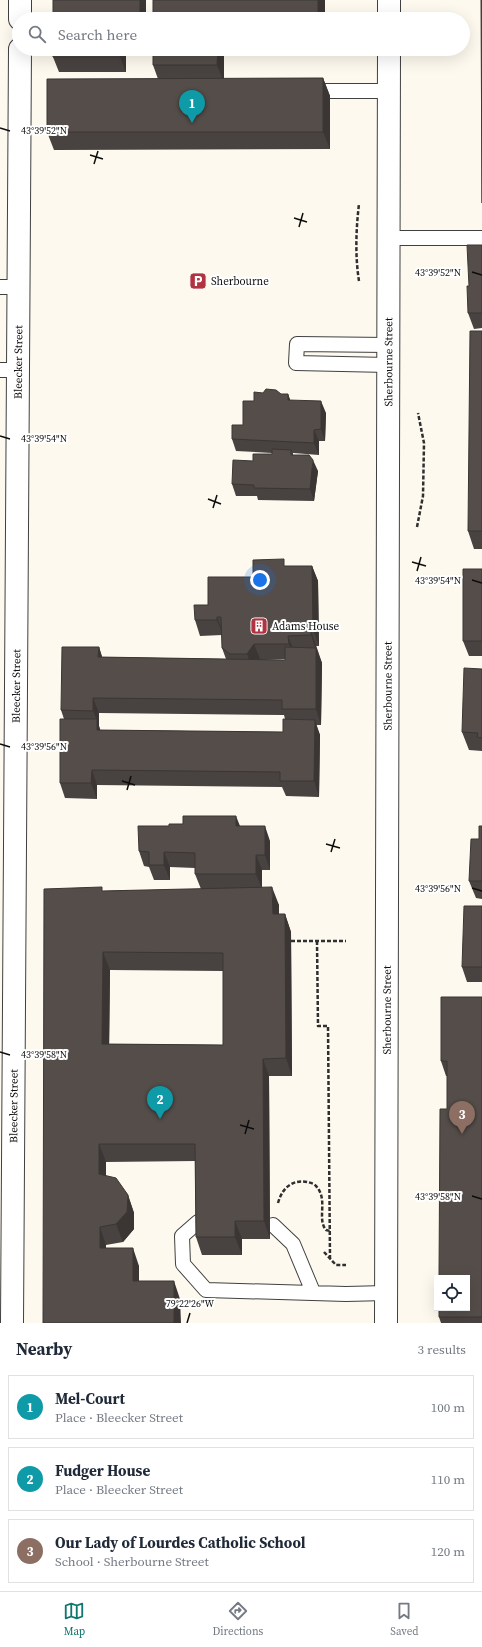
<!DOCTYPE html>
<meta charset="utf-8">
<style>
:root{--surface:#fff;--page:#f2f2f3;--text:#1f2937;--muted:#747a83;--line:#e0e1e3;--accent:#0f766e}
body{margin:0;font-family:"Source Serif 4",serif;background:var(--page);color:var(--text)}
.controls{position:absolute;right:12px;bottom:12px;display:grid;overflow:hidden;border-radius:0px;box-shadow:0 4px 16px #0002}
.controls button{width:36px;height:36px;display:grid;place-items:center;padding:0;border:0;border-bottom:1px solid var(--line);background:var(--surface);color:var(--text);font:20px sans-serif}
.you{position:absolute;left:260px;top:580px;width:14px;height:14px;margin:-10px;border:3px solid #fff;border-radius:50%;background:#1a73e8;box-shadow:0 0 0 6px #1a73e833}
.badge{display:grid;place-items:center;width:26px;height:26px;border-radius:50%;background:var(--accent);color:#fff;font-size:13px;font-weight:700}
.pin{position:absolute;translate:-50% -33px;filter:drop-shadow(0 1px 2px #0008)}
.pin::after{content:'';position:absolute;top:21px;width:14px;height:12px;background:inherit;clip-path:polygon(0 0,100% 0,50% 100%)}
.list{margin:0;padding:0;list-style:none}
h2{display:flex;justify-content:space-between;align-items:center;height:52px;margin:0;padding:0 16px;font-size:17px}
h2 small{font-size:13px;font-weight:400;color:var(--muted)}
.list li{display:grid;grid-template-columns:26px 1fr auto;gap:12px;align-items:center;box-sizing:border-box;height:64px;margin:0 8px 8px;padding:0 8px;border:1px solid var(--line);border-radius:0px}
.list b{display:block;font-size:15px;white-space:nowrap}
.list p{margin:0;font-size:13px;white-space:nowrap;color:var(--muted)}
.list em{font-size:13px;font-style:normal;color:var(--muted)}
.icon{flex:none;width:22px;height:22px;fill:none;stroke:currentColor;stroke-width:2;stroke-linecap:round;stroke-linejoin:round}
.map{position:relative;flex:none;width:482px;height:1323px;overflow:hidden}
.search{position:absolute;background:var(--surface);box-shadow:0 4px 16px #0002;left:12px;right:12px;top:12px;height:44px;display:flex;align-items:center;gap:10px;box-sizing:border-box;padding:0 14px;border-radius:22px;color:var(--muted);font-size:15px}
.sheet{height:268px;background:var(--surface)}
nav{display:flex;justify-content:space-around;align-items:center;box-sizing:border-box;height:56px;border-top:1px solid var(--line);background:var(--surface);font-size:11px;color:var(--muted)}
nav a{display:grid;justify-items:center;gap:2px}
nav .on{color:var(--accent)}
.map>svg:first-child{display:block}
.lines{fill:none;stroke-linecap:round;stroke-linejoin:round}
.service-casing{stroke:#404040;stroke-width:16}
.minor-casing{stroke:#404040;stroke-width:24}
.tertiary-casing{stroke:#404040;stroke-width:24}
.path{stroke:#2f2f2f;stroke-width:2.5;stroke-dasharray:4 2;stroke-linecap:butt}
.service{stroke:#fff;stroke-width:14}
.minor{stroke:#fff;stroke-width:22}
.tertiary{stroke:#fff;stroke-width:22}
.wall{fill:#484240;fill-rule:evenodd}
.shaded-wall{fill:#3b3634}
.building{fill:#544d4a;stroke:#3b3634;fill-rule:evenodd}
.ticks{fill:none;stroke:#0d0d0d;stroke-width:1.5}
.labels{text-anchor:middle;stroke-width:4;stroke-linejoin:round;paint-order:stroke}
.poi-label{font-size:11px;fill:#0d0d0d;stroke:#fff;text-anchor:start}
.street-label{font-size:11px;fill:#0d0d0d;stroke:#fff}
.ticks-label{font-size:10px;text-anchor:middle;fill:#0d0d0d;stroke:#fff;stroke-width:4;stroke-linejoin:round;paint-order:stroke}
</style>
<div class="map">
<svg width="482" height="1323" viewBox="0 0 482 1323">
<rect width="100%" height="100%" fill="#fdf9ee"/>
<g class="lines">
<!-- service casing -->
<g class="service-casing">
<path id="service" d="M309,91H389
M388,238H482
M0,287H18
M388,345L297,344L296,363L388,365
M0,370H17
M198,1222L182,1236L183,1264L206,1290L346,1294L386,1293
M273,1225L293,1244L313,1292"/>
</g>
<!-- minor casing -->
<g class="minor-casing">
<g id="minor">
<path d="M20,19V0"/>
<path id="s1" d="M12,1323L20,49"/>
</g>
</g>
<!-- tertiary casing -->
<g class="tertiary-casing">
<g id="tertiary">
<path d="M389,19V0"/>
<path id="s2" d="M386,1323L389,49"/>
</g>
</g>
<!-- path -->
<path class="path" d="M359,281C355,256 356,229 359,204
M417,527L423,496L424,443L418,413
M291,941H346
M317,941L318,1026H328L330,1258
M278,1203C283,1185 296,1177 314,1184C330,1198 316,1218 326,1230L330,1231
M324,1252L336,1265H346"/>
<!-- service -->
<use href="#service" class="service"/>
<!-- minor -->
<use href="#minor" class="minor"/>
<!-- tertiary -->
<use href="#tertiary" class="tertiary"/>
</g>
<!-- wall -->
<path class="wall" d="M126,49V72H59L53,57Z
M153,49H324V52L224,50V79L323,78L330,96V149L54,150L47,132L158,79L153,65Z
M482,245V328L474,329L468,313L469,286Z
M482,331V549H474L468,531Z
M281,394H288L290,400L326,413L325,441H319V455L293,453V455L318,471L314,501L258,500L257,496H236L232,484L253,461L272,454V453L236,451L232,439L243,425L254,401Z
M286,566H312L318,581L319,646H316V648L322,663L321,725H316L320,735L319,797L286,796L282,787L97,785V799L65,798L60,783L64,719L61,710L99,647L102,657L226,659L222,648V635L200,636L195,620L208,605L253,577ZM260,659H285V660ZM99,713L284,715L285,719L283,732L100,730L99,726Z
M482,569V656H469L463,641Z
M482,669V751L469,750L462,732Z
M169,826H240L270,841V870H262V887L279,905V914H285L291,932L292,1076H269L270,1239H242V1255H202L196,1237L195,1161L106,1162V1176L128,1195L134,1213V1229L123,1242L106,1245V1248L139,1266V1281L180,1299L43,1323L103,891L201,889L195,874V868L170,867V880H154L149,867L144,866L139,851ZM110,970L223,971V1045L109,1044Z
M482,826V899L476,898L469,881Z
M482,906V982H467L462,967Z
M482,997V1323H434H441L439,1317L447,1109V1076H446L441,1061Z"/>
<!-- shaded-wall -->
<path class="shaded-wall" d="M140,0H146V19H140Z
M318,0H325V19H318Z
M120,49H126V72L120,57Z
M218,49H224V83L217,65Z
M323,78L330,96V149L323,132Z
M288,394L292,405L288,400Z
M321,401L326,413L325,441L321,429Z
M314,430L319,441V455L314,443Z
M313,460L318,471L314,501L310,489Z
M312,566L318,581L319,646L313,630Z
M217,617L223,632V635L217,620Z
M311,630L322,663L321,725L316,709V650L311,635Z
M288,636L294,651V659L289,644Z
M254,644L260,659L253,669L247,654Z
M99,647L104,663L98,657Z
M93,698L99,713V726L102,735L97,730V720L93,711Z
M315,720L320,735L319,797L314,781Z
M92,770L97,785V799L91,783Z
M236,816L242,831L236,826Z
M265,826L270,841V870L265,855Z
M164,852L170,867V880L164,865Z
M256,855L262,870V889L256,874Z
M272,887L279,905V931L273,914Z
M285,914L291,932L292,1076L286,1058Z
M103,952L110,970L109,1062L102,1044Z
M263,1059L269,1076L270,1239L264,1221Z
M99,1144L106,1162V1192L99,1174Z
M128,1195L134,1213V1229L123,1242L116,1224Z
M235,1221L242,1239V1255L235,1237Z
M100,1227L106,1245V1266L100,1248Z
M133,1248L139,1266V1299L133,1281Z
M174,1281L180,1299L181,1323H174Z"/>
<!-- building -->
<path class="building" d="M53,0H140V19H53Z
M153,0H318V19H153Z
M481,0H482V203Z
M53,49H120V57H53Z
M153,49H218L217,65H153Z
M323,78V132H47V79Z
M467,245H482V313H468L467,286H469Z
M470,331H482V531H468Z
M266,389L276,390L281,394H288V400L321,401V429L314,430V443L232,439V425H243V401H254V392L263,393Z
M272,449L291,450V455H309L313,460L310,489L254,488V485L232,484L233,460L253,461V454H272Z
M284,559V566H312L313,630H311V635L288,636L289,644H254L247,654H230L222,648L221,617H217V620H195L194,605H208V577H253V560Z
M463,569H482V641H463Z
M62,647H99L98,657L285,660V647L316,648V709H282V700L93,698V711L61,710Z
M464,668L482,669V738L477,737L478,733L462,732Z
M60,719H97V730L283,732V719L315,720L314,781H280V772L92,770L91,783H60Z
M183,816H236V826H265V855H256V874H195V853L164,852V865H149V852L139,851L138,826H169V824H183Z
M479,826H482V881H469L471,839H479Z
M102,887V891L272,887L273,914H285L286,1058L263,1059L264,1221H235V1237H196L195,1144H99V1174L116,1178L128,1195L127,1212L116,1224L100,1227V1248H133V1281H174V1323H43L44,889ZM103,952L223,953V1045L102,1044Z
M464,906H482V967H462Z
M441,997H482V1317H439V1308H467V1278H439L440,1109H447V1061H441Z"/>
<!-- ticks -->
<path class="ticks" d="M0,128L10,131M90,155L103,159M94,164L98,151M294,218L307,222M299,227L303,213M472,272L482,275M0,436L10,439M208,499L221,504M213,508L217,495M412,562L426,566M417,571L421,557M472,580L482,583M0,744L10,747M122,781L135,785M127,790L131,776M326,844L340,848M331,852L335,839M472,888L482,891M0,1052L10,1055M240,1125L254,1129M245,1134L249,1120M472,1196L482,1199M187,1323L190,1313"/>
<!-- icons -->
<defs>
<g id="parking-square" transform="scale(0.9)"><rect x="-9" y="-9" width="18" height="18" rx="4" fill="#af3341" stroke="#fff"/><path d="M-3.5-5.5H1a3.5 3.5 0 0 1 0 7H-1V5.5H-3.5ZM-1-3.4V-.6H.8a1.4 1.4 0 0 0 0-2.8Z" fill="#fff"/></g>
<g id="building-square" transform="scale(0.9)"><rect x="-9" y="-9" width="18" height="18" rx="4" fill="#af3341" stroke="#fff"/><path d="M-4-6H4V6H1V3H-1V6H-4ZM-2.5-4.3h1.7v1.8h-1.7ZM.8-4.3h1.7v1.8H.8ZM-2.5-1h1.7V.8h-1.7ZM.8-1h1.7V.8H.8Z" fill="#fff"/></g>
</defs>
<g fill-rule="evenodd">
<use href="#parking-square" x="198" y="281"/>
<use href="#building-square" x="259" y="626"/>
</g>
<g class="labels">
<!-- poi labels -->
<g class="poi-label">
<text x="211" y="285">Sherbourne</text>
<text x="272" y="630">Adams House</text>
</g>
<!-- street labels -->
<g class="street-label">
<text dy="4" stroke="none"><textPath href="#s1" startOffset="961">Bleecker Street</textPath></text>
<text dy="4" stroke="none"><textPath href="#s2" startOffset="961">Sherbourne Street</textPath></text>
<text dy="4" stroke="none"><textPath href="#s1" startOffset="637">Bleecker Street</textPath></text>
<text dy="4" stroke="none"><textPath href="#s2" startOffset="637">Sherbourne Street</textPath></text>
<text dy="4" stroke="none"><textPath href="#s2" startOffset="313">Sherbourne Street</textPath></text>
<text dy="4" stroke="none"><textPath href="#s1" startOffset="217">Bleecker Street</textPath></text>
</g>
</g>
<g class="ticks-label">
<text x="44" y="134">43°39'52"N</text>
<text x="438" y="276">43°39'52"N</text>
<text x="44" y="442">43°39'54"N</text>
<text x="438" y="584">43°39'54"N</text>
<text x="44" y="750">43°39'56"N</text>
<text x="438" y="892">43°39'56"N</text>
<text x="44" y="1058">43°39'58"N</text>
<text x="438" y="1200">43°39'58"N</text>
<text x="190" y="1307">79°22'26"W</text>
</g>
</svg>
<div class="controls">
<button><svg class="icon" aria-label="locate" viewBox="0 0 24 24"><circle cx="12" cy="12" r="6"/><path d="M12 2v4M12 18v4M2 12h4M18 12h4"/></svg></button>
</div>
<div class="you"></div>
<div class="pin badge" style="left:192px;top:123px;background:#0f9aa8">1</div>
<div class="pin badge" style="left:160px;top:1119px;background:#0f9aa8">2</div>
<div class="pin badge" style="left:462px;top:1134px;background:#8d6e63">3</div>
<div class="search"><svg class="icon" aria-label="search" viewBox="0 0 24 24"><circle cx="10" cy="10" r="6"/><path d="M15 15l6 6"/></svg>Search here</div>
</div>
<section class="sheet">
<h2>Nearby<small>3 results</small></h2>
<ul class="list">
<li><span class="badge" style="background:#0f9aa8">1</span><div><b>Mel-Court</b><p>Place · Bleecker Street</p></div><em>100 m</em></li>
<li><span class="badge" style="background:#0f9aa8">2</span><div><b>Fudger House</b><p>Place · Bleecker Street</p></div><em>110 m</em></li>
<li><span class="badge" style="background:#8d6e63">3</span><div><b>Our Lady of Lourdes Catholic School</b><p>School · Sherbourne Street</p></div><em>120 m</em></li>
</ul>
</section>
<nav>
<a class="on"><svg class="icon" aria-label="map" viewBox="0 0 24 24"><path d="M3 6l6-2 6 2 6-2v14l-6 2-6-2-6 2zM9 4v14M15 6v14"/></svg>Map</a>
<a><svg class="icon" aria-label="directions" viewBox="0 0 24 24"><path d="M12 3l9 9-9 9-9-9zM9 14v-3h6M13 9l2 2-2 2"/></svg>Directions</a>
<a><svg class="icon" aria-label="saved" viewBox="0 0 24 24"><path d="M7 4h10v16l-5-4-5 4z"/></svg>Saved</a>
</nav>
